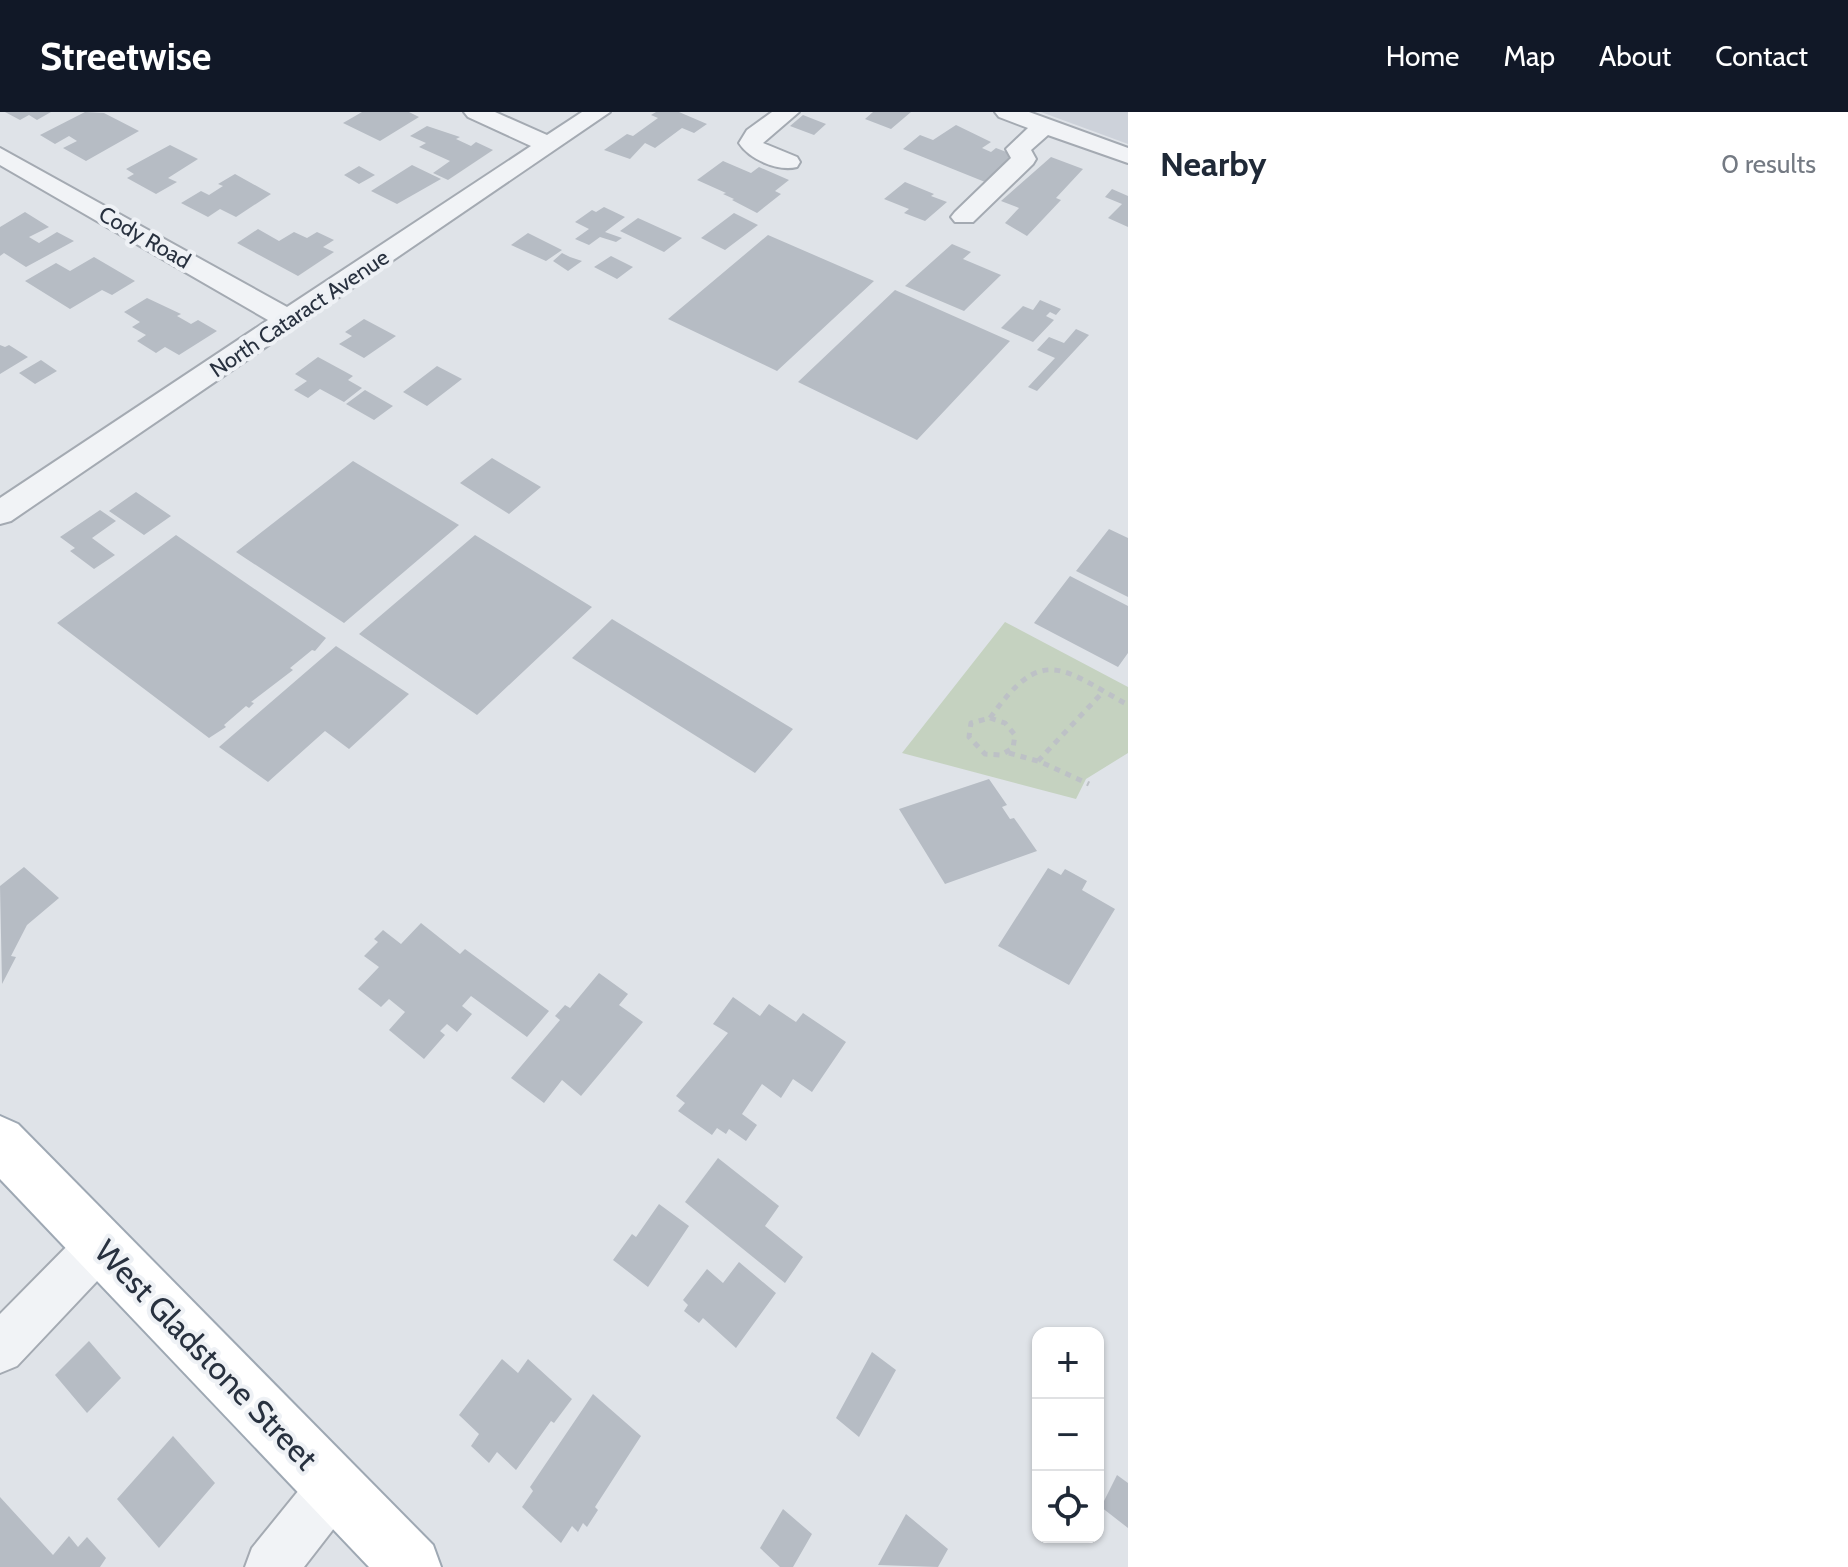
<!DOCTYPE html>
<meta charset="utf-8">
<style>
:root{--surface:#fff;--page:#f2f2f3;--text:#1f2937;--muted:#747a83;--line:#e0e1e3;--accent:#111827}
body{margin:0;font-family:Cabin,sans-serif;background:var(--page);color:var(--text)}
.controls{position:absolute;right:24px;bottom:24px;display:grid;overflow:hidden;border-radius:16px;box-shadow:0 2px 6px #0004}
.controls button{width:72px;height:72px;display:grid;place-items:center;padding:0;border:0;border-bottom:2px solid var(--line);background:var(--surface);color:var(--text);font:40px sans-serif}
.list{margin:0;padding:0;list-style:none}
h2{display:flex;justify-content:space-between;align-items:center;height:104px;margin:0;padding:0 32px;font-size:34px}
h2 small{font-size:26px;font-weight:400;color:var(--muted)}
.icon{flex:none;width:44px;height:44px;fill:none;stroke:currentColor;stroke-width:2;stroke-linecap:round;stroke-linejoin:round}
.map{position:relative;flex:none;width:1128px;height:1455px;overflow:hidden}
header{display:flex;align-items:center;gap:48px;box-sizing:border-box;height:112px;padding:0 40px;background:var(--accent);color:#fff}
header strong{font-size:38px}
nav{display:flex;gap:44px;margin-inline-start:auto;font-size:28px}
main{display:flex}
aside{flex:1;background:var(--surface)}
.map>svg:first-child{display:block}
.built{fill:#cdd2da}
.green{fill:#c5d2c0}
.building{fill:#b6bcc4}
.lines{fill:none;stroke-linecap:round;stroke-linejoin:round}
.minor-casing{stroke:#a4aab2;stroke-width:4}
.major-casing{stroke:#9ea8b3;stroke-width:4}
.path{stroke:#bdc1c6;stroke-width:5;stroke-dasharray:6 6;stroke-linecap:butt}
.minor{fill:#f1f3f6;fill-rule:evenodd}
.major{fill:#fff;fill-rule:evenodd}
.labels{text-anchor:middle;stroke-width:8;stroke-linejoin:round;paint-order:stroke}
.far-street-label{font-size:22px;fill:#28313f;stroke:#eef1f5}
.near-street-label{font-size:32px;fill:#28313f;stroke:#eef1f5}
</style>
<header>
<strong>Streetwise</strong>
<nav><a>Home</a><a>Map</a><a>About</a><a>Contact</a></nav>
</header>
<main>
<div class="map">
<svg width="1128" height="1455" viewBox="0 0 1128 1455">
<rect width="100%" height="100%" fill="#dfe3e8"/>
<!-- built -->
<path class="built" d="M1041,0H1128V32Z"/>
<!-- green -->
<path class="green" d="M1005,510L1128,575V641L1086,667L1076,687L902,641Z"/>
<!-- building -->
<path class="building" d="M5,0H51L37,8L29,3L20,8Z
M85,0L104,1L139,19L86,49L63,36L77,29L69,24L55,32L40,23Z
M362,0H409L419,5L380,29L343,11Z
M656,0H679L707,12L694,21L682,16L655,36L645,31L630,47L604,38L627,22L633,24L658,6L651,3Z
M873,0H911L891,17L865,7Z
M803,3L826,12L814,23L790,14Z
M956,13L991,30L982,36L991,40L996,36L1019,45L990,72L903,37L920,23L933,28Z
M427,14L460,25L456,27L471,34L476,30L493,38L448,68L433,61L450,49L419,35L426,31L410,24Z
M170,33L198,47L168,66L177,70L156,82L127,66L134,62L126,57Z
M1051,45L1083,57L1056,86L1061,88L1027,124L1005,111L1019,96L1001,89Z
M723,49L751,61L759,55L789,68L775,79L781,82L757,101L732,88L734,87L723,82L726,81L697,68Z
M412,53L441,67L397,92L371,79Z
M359,54L375,63L359,72L344,63Z
M235,62L271,82L236,105L220,97L208,105L181,91L201,79L209,83L223,74L218,72Z
M905,70L934,82L931,84L947,90L925,109L904,101L909,97L884,87Z
M1112,77L1128,84V115L1108,106L1122,92L1105,85Z
M604,95L625,105L605,120L622,126L616,130L600,125L589,133L575,127L589,117L575,110L592,98L596,100Z
M25,100L49,115L29,125L39,131L57,120L74,129L26,155L4,141L0,144V115Z
M734,101L758,113L725,138L701,126Z
M638,106L682,126L664,140L620,119Z
M258,117L279,129L294,120L307,126L317,120L334,128L323,135L334,140L298,164L237,131Z
M528,121L562,138L546,149L511,133Z
M768,123L874,169L777,259L668,207Z
M952,132L971,140L963,147L1001,163L964,199L905,174Z
M562,141L570,145L582,149L568,159L553,149Z
M611,144L633,155L617,167L594,155Z
M94,145L135,169L112,183L102,178L70,197L25,169L56,151L70,159Z
M895,178L1010,229L917,328L798,270Z
M147,186L181,202L177,204L191,212L198,208L217,219L179,243L165,235L156,241L137,229L146,223L132,215L140,210L124,200Z
M1040,188L1061,197L1056,203L1050,200L1046,204L1054,208L1033,230L1001,216L1023,194L1033,198Z
M364,207L396,224L364,246L339,232L352,224L345,220Z
M1076,217L1089,223L1037,279L1028,275L1055,246L1037,238L1049,225L1064,231Z
M0,233L5,235L9,233L28,245L0,262Z
M318,245L353,264L348,268L362,276L344,290L320,277L308,286L294,278L307,269L295,262Z
M41,248L57,259L35,272L19,261Z
M437,254L462,267L427,294L403,280Z
M365,278L393,294L374,308L346,292Z
M492,346L541,375L509,402L460,371Z
M353,349L459,413L344,511L236,440Z
M136,380L171,404L144,423L109,399Z
M100,398L116,409L92,426L115,443L94,457L70,439L75,436L60,425Z
M1109,417L1128,426V485L1076,459Z
M176,423L326,526L315,539L312,538L290,556L293,558L251,590L254,591L249,596L246,594L224,613L226,615L209,626L57,511Z
M475,423L592,495L477,603L359,522Z
M1070,464L1128,494V541L1118,555L1034,511Z
M612,507L793,617L755,661L572,546Z
M336,534L409,582L349,637L325,619L268,670L219,635Z
M989,667L1007,693L1002,695L1010,707L1014,706L1037,739L945,772L899,697Z
M24,755L59,786L27,813L11,844L16,845L2,872L0,774Z
M1048,756L1061,763L1065,757L1087,769L1082,778L1115,797L1069,873L998,834Z
M421,811L460,842L465,837L549,899L527,925L471,884L462,894L472,902L457,920L447,912L440,919L445,923L424,947L389,918L405,900L389,887L381,895L358,877L379,855L364,844L378,830L374,827L383,818L401,832Z
M599,861L628,882L619,893L643,910L581,984L562,968L544,991L511,966L560,908L555,904L565,893L570,896Z
M733,885L760,904L769,892L796,910L803,901L846,930L812,980L793,967L781,986L762,972L742,1002L757,1013L746,1029L729,1017L726,1022L717,1016L712,1023L678,999L685,991L676,984L728,921L713,912Z
M718,1046L779,1094L765,1114L803,1145L785,1171L685,1090Z
M659,1092L689,1114L648,1175L613,1148L632,1122L636,1125Z
M739,1150L776,1181L736,1236L703,1206L699,1211L684,1199L688,1193L683,1188L707,1157L723,1171Z
M89,1229L121,1266L87,1301L55,1263Z
M872,1240L896,1258L859,1325L836,1306Z
M502,1247L518,1261L528,1247L572,1287L554,1311L551,1309L516,1358L497,1340L489,1351L471,1334L479,1322L459,1303Z
M593,1282L641,1324L595,1395L598,1398L587,1415L583,1411L578,1420L572,1414L561,1431L522,1395L533,1379L530,1375Z
M173,1324L215,1371L159,1436L117,1387Z
M1117,1363L1128,1371V1416L1101,1395Z
M0,1385L53,1443L69,1424L78,1435L87,1425L106,1446L100,1455H0Z
M783,1397L812,1422L793,1455H780L760,1436Z
M906,1402L948,1437L938,1455L878,1453Z"/>
<g class="lines">
<!-- minor casing -->
<g class="minor-casing">
<path id="minor" d="M464,0H495L547,23L582,0H610L11,409L0,412V386L268,208L0,53V36L287,195L531,34L468,5Z
M772,0H799L763,31L797,45L800,50L797,55C778,60 749,47 739,31L747,18Z
M995,0H1029L1128,36V51L1048,23L1031,38L1036,47L1033,52L973,110H955L951,105L955,100L1011,46L1006,37L1028,16L999,5Z
M100,1110L116,1117L123,1133L116,1149L17,1254L0,1261V1202L84,1117Z
M334,1349L352,1357L360,1375L352,1393L304,1455H245L252,1436L316,1357Z"/>
</g>
<!-- major casing -->
<g class="major-casing">
<path id="major" d="M0,1004L18,1012L433,1433L441,1455H369L0,1067Z"/>
</g>
<!-- path -->
<path class="path" d="M990,606C1042,533 1060,555 1128,593
M990,606L1005,611L1015,623L1013,636L1001,643L985,642L969,625L971,611Z
M1009,641L1041,650L1089,672
M1038,649L1102,581"/>
<!-- minor -->
<use href="#minor" class="minor"/>
<!-- major -->
<use href="#major" class="major"/>
</g>
<g class="labels">
<!-- far-street labels -->
<g class="far-street-label">
<text transform="translate(145 125) rotate(30)" y="8">Cody Road</text>
<text transform="translate(299 201) rotate(-34)" y="8">North Cataract Avenue</text>
</g>
<!-- near-street labels -->
<g class="near-street-label">
<text transform="translate(206 1243) rotate(46)" y="11">West Gladstone Street</text>
</g>
</g>
</svg>
<div class="controls">
<button>+</button>
<button>−</button>
<button><svg class="icon" aria-label="locate" viewBox="0 0 24 24"><circle cx="12" cy="12" r="6"/><path d="M12 2v4M12 18v4M2 12h4M18 12h4"/></svg></button>
</div>
</div>
<aside>
<h2>Nearby<small>0 results</small></h2>
<ul class="list">
</ul>
</aside>
</main>
